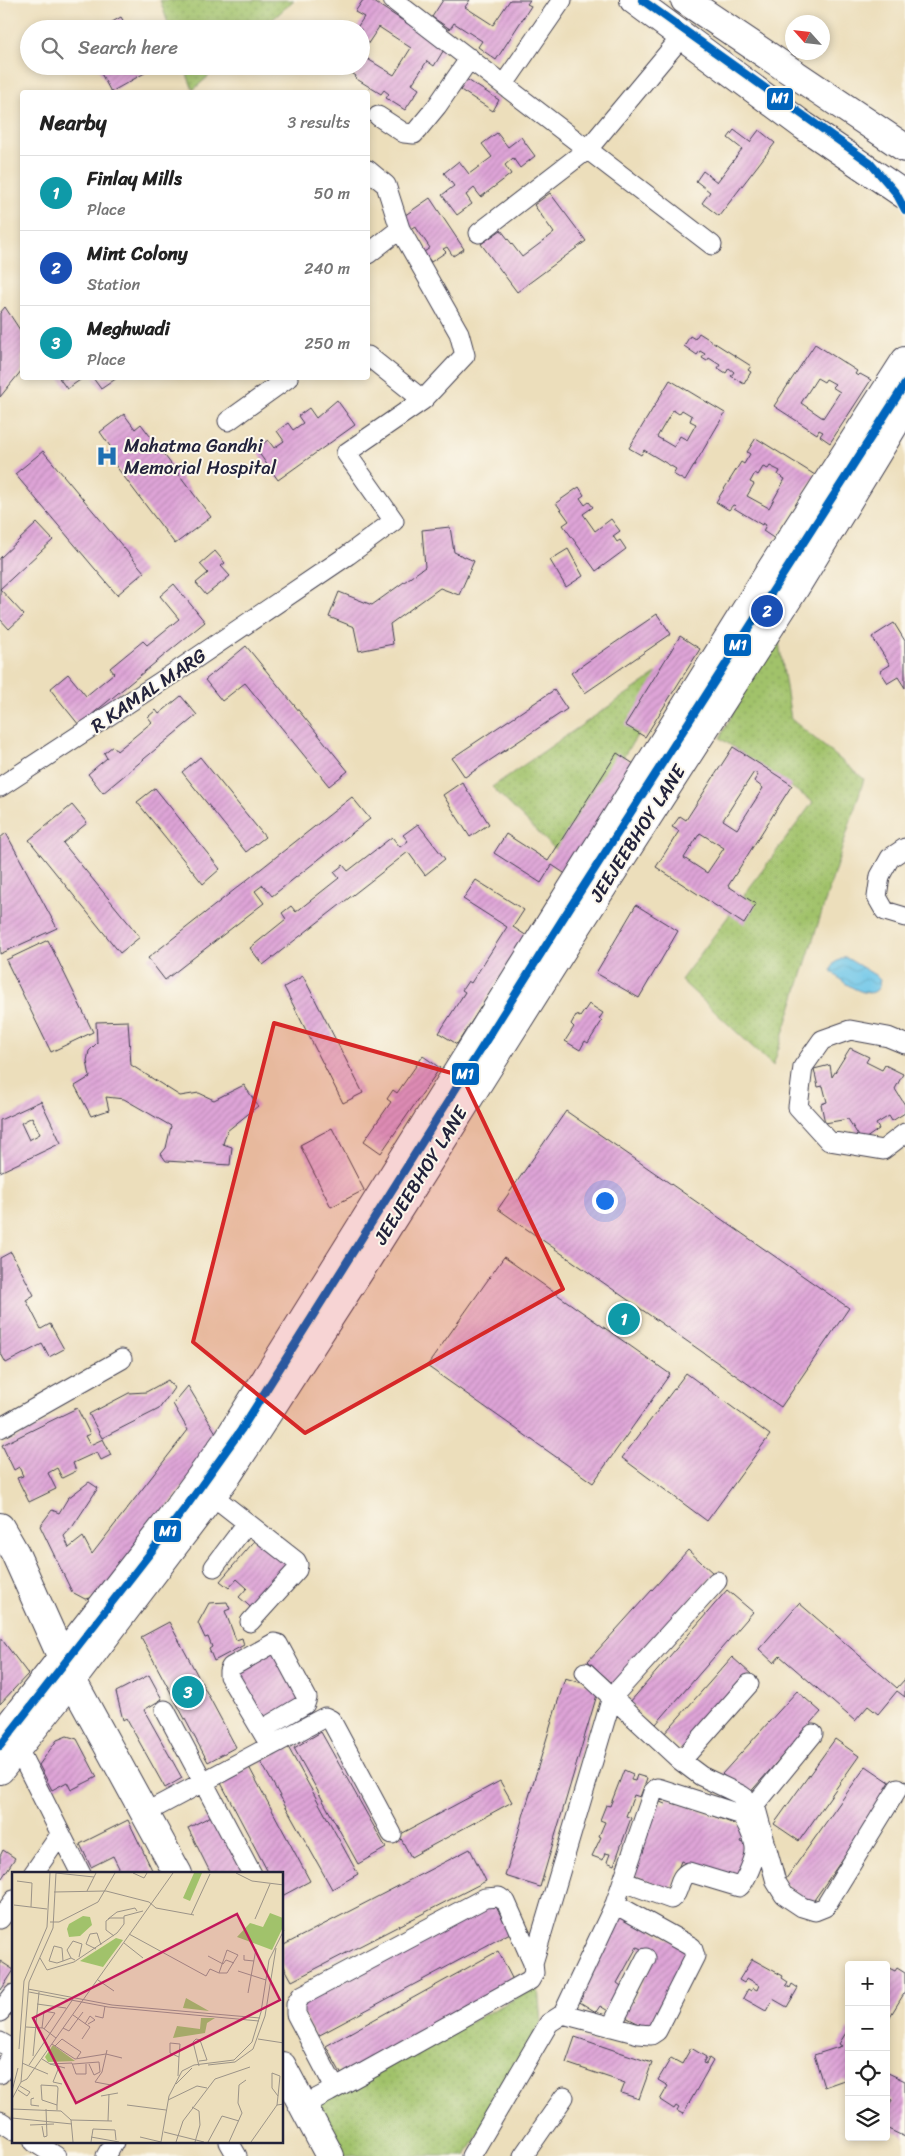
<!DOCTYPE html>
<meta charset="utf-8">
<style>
:root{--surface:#fff;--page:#f6f6f6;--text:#222;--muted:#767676;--line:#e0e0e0;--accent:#1f6fb2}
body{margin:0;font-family:Sriracha,sans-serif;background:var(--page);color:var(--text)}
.controls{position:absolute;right:15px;bottom:15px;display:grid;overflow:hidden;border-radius:5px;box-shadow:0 2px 8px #0003}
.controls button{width:45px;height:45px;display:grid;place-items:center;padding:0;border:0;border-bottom:1px solid var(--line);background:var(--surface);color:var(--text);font:25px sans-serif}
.compass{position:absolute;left:785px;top:15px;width:45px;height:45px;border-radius:50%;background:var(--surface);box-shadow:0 2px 8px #0003;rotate:297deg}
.you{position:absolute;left:604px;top:1200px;width:18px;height:18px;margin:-12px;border:4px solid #fff;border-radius:50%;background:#1a73e8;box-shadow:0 0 0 8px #1a73e833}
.badge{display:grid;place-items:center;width:32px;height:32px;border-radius:50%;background:var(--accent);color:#fff;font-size:16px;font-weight:700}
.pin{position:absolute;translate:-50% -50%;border:2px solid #fff;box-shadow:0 1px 5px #0006}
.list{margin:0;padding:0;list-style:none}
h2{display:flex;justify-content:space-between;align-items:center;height:65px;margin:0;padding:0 20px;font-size:21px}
h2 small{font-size:16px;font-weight:400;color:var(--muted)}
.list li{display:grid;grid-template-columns:32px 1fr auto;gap:15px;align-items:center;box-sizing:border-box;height:75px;padding:0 20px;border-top:1px solid var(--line)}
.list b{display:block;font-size:19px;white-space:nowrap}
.list p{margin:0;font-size:16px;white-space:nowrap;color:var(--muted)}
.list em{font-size:16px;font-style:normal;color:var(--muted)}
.icon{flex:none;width:28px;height:28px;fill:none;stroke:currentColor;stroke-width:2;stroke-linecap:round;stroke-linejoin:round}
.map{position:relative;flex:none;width:905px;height:2156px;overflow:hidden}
.search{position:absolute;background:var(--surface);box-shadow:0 2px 8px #0003;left:20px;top:20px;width:350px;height:55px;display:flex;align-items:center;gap:12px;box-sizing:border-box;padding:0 18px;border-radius:28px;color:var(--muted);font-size:19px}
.panel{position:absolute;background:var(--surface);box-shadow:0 2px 8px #0003;left:20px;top:90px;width:350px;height:290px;border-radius:5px}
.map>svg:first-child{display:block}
.grass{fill:url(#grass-dots);stroke:#627253}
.water{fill:url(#water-waves);stroke:#467492}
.building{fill:url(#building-hatch);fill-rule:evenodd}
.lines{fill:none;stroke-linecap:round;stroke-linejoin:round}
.street-casing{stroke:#403e4e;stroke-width:21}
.secondary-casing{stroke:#403e4e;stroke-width:30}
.street{stroke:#fff;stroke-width:19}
.secondary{stroke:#fff;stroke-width:28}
.metro-1-casing{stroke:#fbf7ec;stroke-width:11}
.metro-1{stroke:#0065bd;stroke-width:8}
.marked{fill:#d62828;fill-opacity:0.2;stroke:#d62828;stroke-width:4;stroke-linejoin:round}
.labels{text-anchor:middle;stroke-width:4;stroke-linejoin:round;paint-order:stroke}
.poi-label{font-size:19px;fill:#22223b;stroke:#fbf7ec;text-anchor:start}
.street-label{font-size:19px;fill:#22223b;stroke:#fbf7ec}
.inset-road{fill:none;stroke:#9b9388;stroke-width:1}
.view{fill:#c2185b;fill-opacity:0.15;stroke:#c2185b;stroke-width:2.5}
.inset-edge{fill:none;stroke:#22223b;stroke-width:2.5}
.line-badge{stroke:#fbf7ec;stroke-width:2}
.badge-label{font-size:14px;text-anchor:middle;font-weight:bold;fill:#fff}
</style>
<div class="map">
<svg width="905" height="2156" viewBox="0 0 905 2156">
<defs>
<pattern id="grass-dots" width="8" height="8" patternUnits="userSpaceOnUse" patternTransform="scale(1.25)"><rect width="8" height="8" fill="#a1c26b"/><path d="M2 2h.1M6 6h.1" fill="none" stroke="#8aa65e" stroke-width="1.8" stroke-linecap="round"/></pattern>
<pattern id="water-waves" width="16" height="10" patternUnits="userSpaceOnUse" patternTransform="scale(1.25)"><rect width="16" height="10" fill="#6ac5e8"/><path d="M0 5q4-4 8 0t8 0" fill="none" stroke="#5ca9c8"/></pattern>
<pattern id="building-hatch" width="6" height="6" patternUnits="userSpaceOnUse" patternTransform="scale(1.25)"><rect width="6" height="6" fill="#dea4d7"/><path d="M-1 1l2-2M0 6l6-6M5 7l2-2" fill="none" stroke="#be8db9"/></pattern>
</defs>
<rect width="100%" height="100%" fill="#fbf7ec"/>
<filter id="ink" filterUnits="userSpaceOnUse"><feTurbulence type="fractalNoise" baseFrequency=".02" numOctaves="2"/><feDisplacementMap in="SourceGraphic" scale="10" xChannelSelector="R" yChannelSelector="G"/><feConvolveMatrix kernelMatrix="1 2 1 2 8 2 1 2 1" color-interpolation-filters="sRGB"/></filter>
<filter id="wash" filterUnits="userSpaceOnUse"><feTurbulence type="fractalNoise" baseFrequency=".0096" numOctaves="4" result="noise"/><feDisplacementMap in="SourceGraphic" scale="20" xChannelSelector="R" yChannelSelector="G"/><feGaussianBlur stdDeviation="1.12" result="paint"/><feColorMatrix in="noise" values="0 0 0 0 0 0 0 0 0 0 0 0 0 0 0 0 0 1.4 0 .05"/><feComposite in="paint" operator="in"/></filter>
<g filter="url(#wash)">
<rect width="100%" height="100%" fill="#ecdebb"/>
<!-- grass -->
<path class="grass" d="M160,0H294L262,29H170Z
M184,66H220L193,90Z
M777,629L791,719L864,779L773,1066L681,980L813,802L720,738Z
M692,649L561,855L492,787Z
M538,1987L541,2023L466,2156H341L313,2103Z"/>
<!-- water -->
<path class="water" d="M845,957L875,975L880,980C879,983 880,986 878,988C870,1003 836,979 831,970L834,963Z"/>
<g id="blocks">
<!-- building -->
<path class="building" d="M363,0H371L445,48L434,66L427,61L412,84L419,89L405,110L386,98L389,94L384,90L381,94L355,78L356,76L349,71L352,67L350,66H361V55L394,75L411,48L379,27L361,54V29H356L364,17L355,12Z
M443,0H470L465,7L493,25L510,0H530L527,4L531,6L496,60L478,47L482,41L454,23L450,29L432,17Z
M121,17L128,29H100Z
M97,66H148L150,70L111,92Z
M463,77L499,100L493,111L456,87Z
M734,130L750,142L759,130L775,143L719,216L702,203L710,192L696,181L703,171L717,182L742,149L728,138Z
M497,133L508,147L521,137L535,156L520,168L513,158L505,165L511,174L481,197L474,188L466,195L472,204L457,215L442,195L454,186L444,173L459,161L469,174L492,157L482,144Z
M550,193L586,241L517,292L481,244L501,230L522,257L554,233L534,205Z
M430,198L464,249L453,256L447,247L443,249L446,252L431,262L424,252L430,248L415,226L409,230L401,218Z
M5,307L22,333V370L0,397V313Z
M699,333L751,366L748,370L751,372L744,384L731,376L734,372L729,368L726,373L718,368L720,365L709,358L707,361L702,358L705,354L700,351L697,355L684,346L690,336L695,339Z
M815,344L857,371L855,374L858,376L860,374L871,380L830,443L820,436L823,432L819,430L817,434L774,406ZM817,378L824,382L826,379L835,384L832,387L840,392L823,418L801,403Z
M59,378H83L67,389Z
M93,378H117L101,389Z
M670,380L725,413L685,481L673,474L676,469L644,450L641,455L629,448ZM673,410L679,414L682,410L692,416L690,421L696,424L687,440L680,436L674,447L657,437Z
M337,400L355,425L278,480L256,449L268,440L274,448L284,441L277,431L288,423L293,430L303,423L298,416L309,408L316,418Z
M124,414L135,429L141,424L211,517L175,544L106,453L112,449L100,432Z
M756,438L815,475L775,539L763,531L766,525L763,523L762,525L734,508L736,506L733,505L729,510L716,502L741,462L744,464L750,454L747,452ZM770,466L780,471L778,475L785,479L769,508L747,496L754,484L750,482L755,473L758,475L763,467L768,469Z
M43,451L144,572L117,595L15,474Z
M579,487L584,495L580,498L585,505L589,502L593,507L583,514L595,531L611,519L620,531L613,536L617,542L620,540L626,549L596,571L563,525L569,521L556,503Z
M37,523L53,540L0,589V558Z
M450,527L454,552L474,561L459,595L440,588L390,624L393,644L359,651L354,627L329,617L339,592L372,605L425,567L422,530Z
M568,549L583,576L566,587L550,560Z
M215,551L225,563L221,566L230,576L206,595L196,583L208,573L200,564Z
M174,584L205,622L79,725L50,689L68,674L86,696L114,673L110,668L143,641L147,645L179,619L160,596Z
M0,589L24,615L9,629L0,619Z
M657,614L671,634L585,693L571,673Z
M894,623L905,641V688L898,677L888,683L880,671L890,665L872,637Z
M680,636L700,649L645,737L625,725Z
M246,646L348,771L329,786L245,683L222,701L205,680Z
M554,690L567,709L465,777L452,758Z
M181,696L197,715L103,793L88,774L107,758L104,753L113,746L117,751L152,722L148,717L156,710L159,714Z
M733,747L792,785L728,886L756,904L744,924L656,867L679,831L672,827L680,816L686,820ZM754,772L758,775L754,781L763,788L737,829L723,820ZM700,833L724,848L707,873L684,858Z
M617,753L637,766L567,875L552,865L541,883L494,853L506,834L548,861Z
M200,757L265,837L246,852L182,772Z
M462,782L489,824L470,837L443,795Z
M155,788L220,869L203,884L137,802Z
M352,797L370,819L272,896L263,885L255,891L264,903L165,980L148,958Z
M72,805L87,823L63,843L140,937L120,953L29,840Z
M418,824L445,859L425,875L408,852L263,965L250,948L286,919L282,913L291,906L296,912L339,878L334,872L343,865L348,871L392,837L400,847L408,841L403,835Z
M6,833L57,928L0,954V838Z
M476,880L524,910L513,927L527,936L457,1044L439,1033L465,992L462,990L468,981L471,983L507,927L463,899Z
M636,905L678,931L639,998L596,973Z
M48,940L93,1032L51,1052L6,960Z
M303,976L363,1093L343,1103L284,987Z
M589,1004L603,1013L599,1019L602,1021L588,1043L585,1041L580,1050L565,1041L574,1027L571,1024L576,1015L580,1017Z
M128,1021L131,1065L180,1096L199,1093L214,1100L244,1085L258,1106L227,1131L223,1144L232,1147L230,1165L166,1161L161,1154L166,1148L171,1126L124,1099L106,1097L109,1110L91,1116L75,1086L90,1077L87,1061L89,1051L97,1043L96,1022Z
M850,1048L869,1057L866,1062L882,1070L885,1065L903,1074L895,1089L905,1105V1113L892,1121L889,1116L876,1124L879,1129L862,1141L848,1119L825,1123L821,1104L827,1102L823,1086L818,1087L814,1069L830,1065L832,1077Z
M423,1056L440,1068L381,1153L364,1141L391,1102L387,1099L393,1090L397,1093Z
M41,1101L61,1143L0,1172V1120ZM32,1117L40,1134L29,1140L21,1123Z
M566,1111L849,1308L781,1407L498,1209Z
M332,1128L364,1190L331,1207L300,1145Z
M11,1252L34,1295L26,1300L41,1329L50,1324L64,1349L49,1357L42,1344L6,1363L0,1352V1258Z
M504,1257L670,1374L593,1483L427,1366Z
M686,1373L770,1435L707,1521L622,1458Z
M168,1380L174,1388L159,1409L102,1438L89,1414L129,1393L146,1392Z
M188,1386L219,1438L101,1596L85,1599L72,1592L40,1526L52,1510L59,1513L68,1498L89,1482L98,1488L73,1526L64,1536L69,1548L83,1537L92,1554L188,1430L173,1404Z
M77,1408L90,1434L85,1436L90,1445L103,1439L111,1455L101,1460L97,1452L73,1463L76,1471L62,1478L57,1468L48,1473L56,1489L29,1502L17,1478L23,1476L19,1467L14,1470L2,1445Z
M258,1537L294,1568L256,1612L239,1597L247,1588L237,1579L229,1588L220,1581Z
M688,1550L714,1574L614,1685L588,1661Z
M727,1590L753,1612L656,1724L630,1702Z
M227,1602L230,1609L225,1611L236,1640L242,1638L244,1645L214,1661L209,1649L212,1647L208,1637L205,1638L198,1623L209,1603Z
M799,1603L897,1688L905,1679V1697L897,1691L878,1714L868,1706L855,1721L780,1656L774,1663L759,1649Z
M169,1622L236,1747L208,1762L141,1637Z
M0,1637L28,1674L0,1704Z
M273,1647L304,1700L262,1725L231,1671Z
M732,1657L751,1674L683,1751L664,1734Z
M149,1675L162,1699L144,1710L182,1778L165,1788L126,1718L123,1720L116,1692Z
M565,1678L599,1688L540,1887L505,1876Z
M797,1691L821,1712L747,1796L722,1774Z
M321,1732L386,1848L358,1864L294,1748Z
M67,1736L77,1739L97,1777L71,1790L67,1782L52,1790L39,1765L57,1740Z
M835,1739L859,1756L799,1841L774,1824Z
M288,1747L358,1874L332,1889L261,1762Z
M866,1766L894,1785L812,1903L783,1883Z
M249,1767L310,1881L282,1896V1874H269L221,1783Z
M624,1770L633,1774L631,1780L635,1781L637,1775L647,1778L640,1797L634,1795L626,1816L631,1818L614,1865L607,1862L610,1854L605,1853L603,1860L592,1856L601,1837L599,1836L605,1822L600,1820L606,1805L610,1806Z
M500,1781L512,1802L411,1857L399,1835Z
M667,1798L747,1829L741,1842L753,1847L741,1877L736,1875L733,1882L681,1861L670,1889L630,1873L660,1802L665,1804Z
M217,1813L247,1874H211L188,1828Z
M128,1820L154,1874H112L120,1870L113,1856L91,1867L80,1844Z
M470,1849L486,1881L292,1981L282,1963V1946Z
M3,1850L15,1858L0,1881V1856Z
M493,1901L510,1933L316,2037L299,2005Z
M619,1911L689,1951L653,2018L660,2022L649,2029L620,2014L633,2002L656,1956L637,1947L617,1983L624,1988L610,2012L600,2006L596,2012L573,1998Z
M498,1951L514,1982L343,2077L326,2046Z
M752,1959L783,1976L782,1978L788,1982L786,1985L790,1988L792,1984L798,1988L787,2007L773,1999L766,2011L743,1998L748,1989L751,1991L753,1988L757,1990L759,1985L747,1978L744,1983L739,1980Z
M0,1961L14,1970L1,1990L0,1989Z
M889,1968L895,1971L897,1968L905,1973V1992L886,2023V1973Z
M849,2028V2084L844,2080L824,2087L814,2055L842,2046L839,2044Z
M575,2037L652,2063L639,2099L621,2093L625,2083L566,2063Z
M691,2048L706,2057L703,2063L706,2064L709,2058L713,2061L683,2114L677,2111L679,2108L676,2106L674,2109L660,2100L668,2086L658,2080L671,2058L682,2064Z
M886,2072L905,2081V2137L886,2128V2111L892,2100L886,2097Z"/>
</g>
</g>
<g filter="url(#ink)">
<use href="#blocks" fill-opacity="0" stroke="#403e4e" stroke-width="1"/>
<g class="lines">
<!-- street casing -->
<g class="street-casing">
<path id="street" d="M393,0L712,245
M504,84L562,0
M378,116L404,133L414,134L437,106L470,58
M368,170L386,185L400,229L459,333L465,355L423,400
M479,233L588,149L683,35
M368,254L400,229
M228,421L288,378
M0,787L177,671L348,555L394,521L346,453L423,400L368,356
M905,848L890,858L880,876L877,897L885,911L905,917
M905,1044L888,1037L850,1030L822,1040L803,1067L798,1107L829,1141L883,1150L905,1133
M0,1428L122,1359
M213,1496L296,1561L298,1565L297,1570L250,1622
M214,1567L247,1523
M585,1672L681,1761L701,1776L741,1795L755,1805L776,1882L784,1895L802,1907L815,1911L825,1907L898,1788
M165,1710L252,1874
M261,1730L305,1704L307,1698L278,1644L274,1643L231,1667L229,1671V1676L261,1730L270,1745
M13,1739L81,1874
M681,1761L749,1684
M755,1805L813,1734
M145,1813L325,1717L331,1720L392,1834
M33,1874L60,1835
M0,1919L14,1900
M533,1963L612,1697L717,1581
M0,2012L14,1994
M563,2014L615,1904L653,1792L657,1788L661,1789L739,1814C746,1819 756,1842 755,1851C755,1859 745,1883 739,1887L689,1872C677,1877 681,1892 671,1899L624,1882
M611,2027L646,1958
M0,2042L14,2050
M0,2074L14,2052
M304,2105L329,2092L530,1980L534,1973L533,1963L506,1902L499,1897L485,1898L301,1996L296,2004V2014L335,2088
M0,2121L14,2130
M34,2142L56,2156
M229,2142L237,2156
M106,2156L114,2142
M471,2156L549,2023L563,2014L639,2034L651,2035L657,2031L695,1956L692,1947L615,1904
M523,2156L564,2097"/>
</g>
<!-- secondary casing -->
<g class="secondary-casing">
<path id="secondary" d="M634,0L804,126L905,195
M685,0L905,148
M0,1527L15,1553L72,1680L178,1874
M0,1737L164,1527L229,1438L772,568L905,361
M0,1770L72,1680L229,1473L361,1269L571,936L795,588L905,407
M282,2066L330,2156"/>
</g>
<!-- street -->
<use href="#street" class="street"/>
<!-- secondary -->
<use href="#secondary" class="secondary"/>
<!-- metro-1 casing -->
<g class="metro-1-casing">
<path id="metro-1" d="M642,0L870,163L896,193L905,210
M0,1746L186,1507L241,1430L569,909L905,384"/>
</g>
<!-- metro-1 -->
<use href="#metro-1" class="metro-1"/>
</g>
</g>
<!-- marked area -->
<path class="marked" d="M274,1023L462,1076L563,1289L305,1433L193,1342Z"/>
<!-- icons -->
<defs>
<g id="hospital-bare" transform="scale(1.725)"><path d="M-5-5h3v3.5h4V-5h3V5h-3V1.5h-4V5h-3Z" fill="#1f6fb2" stroke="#fbf7ec" stroke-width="2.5" paint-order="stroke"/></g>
</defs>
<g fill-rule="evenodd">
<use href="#hospital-bare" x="107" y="456"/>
</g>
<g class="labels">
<!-- poi labels -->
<g class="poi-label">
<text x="124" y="452">Mahatma Gandhi<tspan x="124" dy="22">Memorial Hospital</tspan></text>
</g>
<!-- street labels -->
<g class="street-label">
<text transform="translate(148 690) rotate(-34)" y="7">R KAMAL MARG</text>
<text transform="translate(637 833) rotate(-57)" y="7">JEEJEEBHOY LANE</text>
<text transform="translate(420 1175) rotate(-58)" y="7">JEEJEEBHOY LANE</text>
</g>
</g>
<!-- overview -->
<g transform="translate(12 1872)">
<rect width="271" height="271" fill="#ecdebb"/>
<path d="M182,1H190L178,29L171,26ZM258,41L271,46V55L260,78L225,65L238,51L251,55ZM71,44L78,45L80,53L68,64L57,65L55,57L57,52ZM104,66L111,68L91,95L68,89ZM174,126L197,139L171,136ZM189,146H203L195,151L193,161L161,166L165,154L188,157ZM41,173L63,189L36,190L33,185Z" fill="#a1c26b"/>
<path class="inset-road" d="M44,1L82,5M121,1L132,6L135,1M224,1L240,9L272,13M5,9L20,11L19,35M75,19L84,1M42,20L94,19L137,30L144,36L182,43M2,33L35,37M179,43L198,2M96,47L105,40L123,36L125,39M243,47L258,12M38,50H47L86,30L103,1M117,62L194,104L198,97L207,101L215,78L226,83L215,101H207M102,64L94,58V49L98,46H112M112,71L131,86M84,77L74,72L78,62L85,61L89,73M232,83V88L242,89M196,84L211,92L214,88L222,91M28,86L35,98L62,90L105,61L112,52V44L131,39M59,86L55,78L61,69L70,72L67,85M51,89L50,76L42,74L37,89L45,91L51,89L59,86L63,88M226,99L254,108M86,108L102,119M16,117L100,133L248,146M17,120L96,135L247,149M236,121L244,77M25,132L54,136M61,143L78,155L70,167M83,144L91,146L93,134M73,152L78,144L83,148L76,152M14,155L31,156L44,166M30,156L32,139L43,141L32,157M51,156L57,159L71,140M246,167L272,171M40,172L63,187L94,182L110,186M43,174L50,167L69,180L65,186M7,177L12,109L35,55L38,1M95,178L90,200L83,210L99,213M21,184L27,120M30,187L38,192L60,191L64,202H74V192M187,189L195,188L188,168L184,167L181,170L187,194M10,191L36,202M38,192L53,196M61,192L87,190L88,200L82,203L77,192M17,193L61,127M196,193L223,190L241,177L253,144L264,76M47,195L41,210L50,212M166,204L167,185L158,181V171L168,172L167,185M9,210L15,207L161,1M164,212L180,196M6,218L15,224L18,220L8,214M0,219L6,196M89,224L106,221M22,226L19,227V233L27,234M0,227L9,210L17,110L41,56L44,1M156,228L185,214L195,216M115,233L154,238M265,233L266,224L260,216V201L268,204L266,224M180,235L187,239L188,253L183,270M0,237L49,239L59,248L61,270M45,238V233L46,216L45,214L29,213L30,228L45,233M0,246L60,252M59,248L100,249M96,249L97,222M18,253L42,252M30,254L32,265L35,264L34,237M152,260L192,270M79,265L107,270M128,265L149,270M79,270L81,257L103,258L104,268M149,270L157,224L170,199L182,193L222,188L240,170L249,140L257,88L272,58M164,270L171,249L203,207L238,195M196,270L210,244L227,249M217,270L230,241L226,231L227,213L234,208M239,270L265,233L272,232"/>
<path class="view" d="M225,42L268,128L64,231L21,146Z"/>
<rect width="271" height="271" class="inset-edge"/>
</g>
<g class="line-badge">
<rect x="766" y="87" width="28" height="24" rx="5" fill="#0065bd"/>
<rect x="723" y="633" width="29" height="24" rx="5" fill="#0065bd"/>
<rect x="451" y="1062" width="29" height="24" rx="5" fill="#0065bd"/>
<rect x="153" y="1519" width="29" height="24" rx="5" fill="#0065bd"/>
</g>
<g class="badge-label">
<text x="780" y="103">M1</text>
<text x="738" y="650">M1</text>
<text x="465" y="1079">M1</text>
<text x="168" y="1536">M1</text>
</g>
</svg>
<div class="controls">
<button>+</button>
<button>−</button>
<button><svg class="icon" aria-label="locate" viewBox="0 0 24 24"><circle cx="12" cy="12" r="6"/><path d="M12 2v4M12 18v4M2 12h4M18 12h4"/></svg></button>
<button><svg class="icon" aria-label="layers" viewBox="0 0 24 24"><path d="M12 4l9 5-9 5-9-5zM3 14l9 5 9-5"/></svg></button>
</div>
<svg class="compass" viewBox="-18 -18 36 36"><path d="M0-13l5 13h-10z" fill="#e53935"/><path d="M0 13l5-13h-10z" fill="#767676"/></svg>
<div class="you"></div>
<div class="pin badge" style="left:624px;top:1319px;background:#0f9aa8">1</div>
<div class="pin badge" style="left:767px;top:611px;background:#1a4fb4">2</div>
<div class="pin badge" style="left:188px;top:1692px;background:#0f9aa8">3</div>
<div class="search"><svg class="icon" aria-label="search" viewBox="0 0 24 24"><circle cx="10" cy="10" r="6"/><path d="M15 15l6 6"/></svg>Search here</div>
<section class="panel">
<h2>Nearby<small>3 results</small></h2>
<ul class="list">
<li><span class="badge" style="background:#0f9aa8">1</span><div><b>Finlay Mills</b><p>Place</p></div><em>50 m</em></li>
<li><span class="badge" style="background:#1a4fb4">2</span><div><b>Mint Colony</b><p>Station</p></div><em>240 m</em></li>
<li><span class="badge" style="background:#0f9aa8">3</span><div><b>Meghwadi</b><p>Place</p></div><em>250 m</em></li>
</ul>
</section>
</div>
